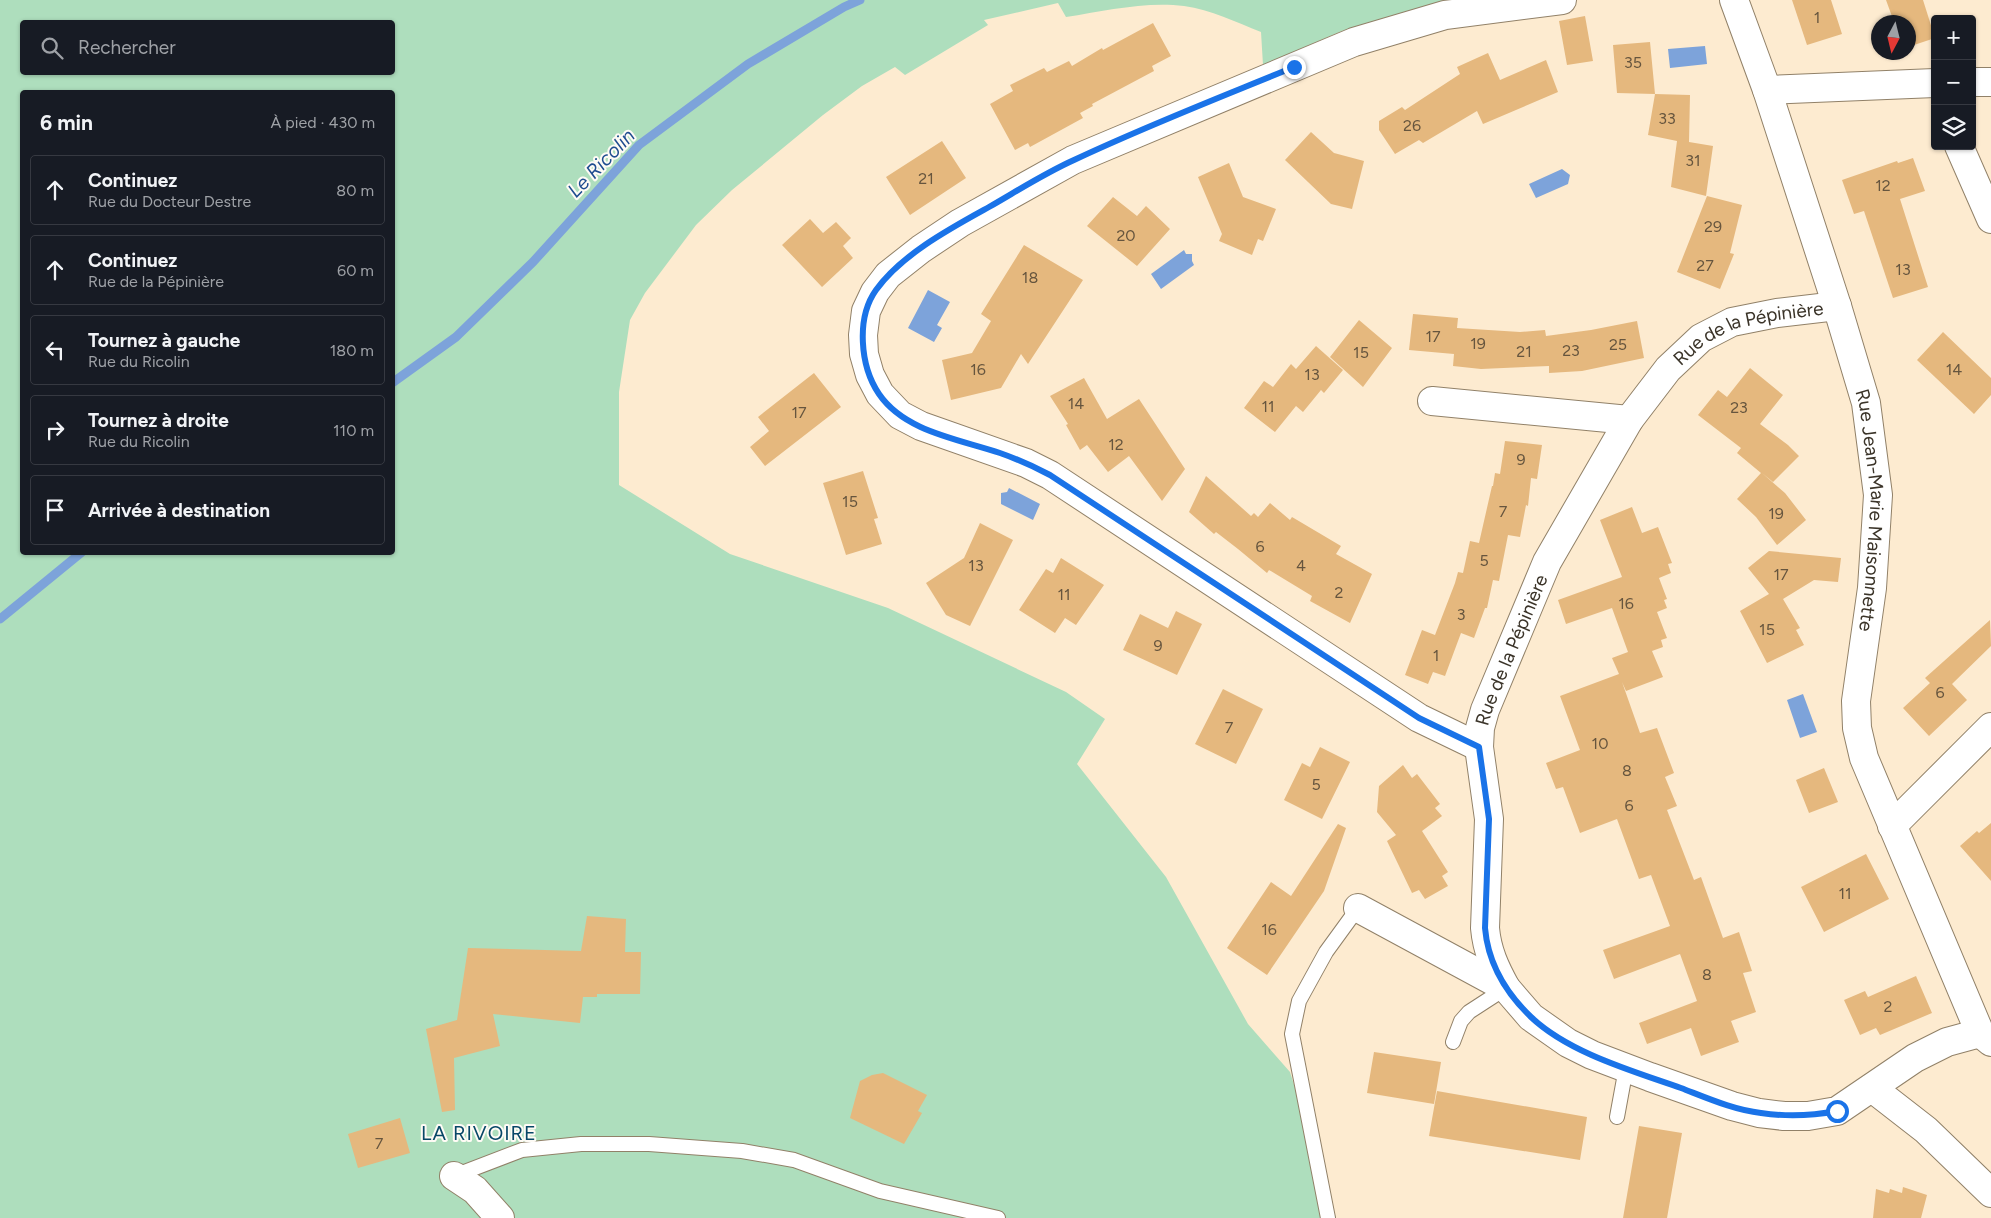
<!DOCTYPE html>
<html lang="fr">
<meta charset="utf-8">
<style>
:root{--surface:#171b24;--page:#242831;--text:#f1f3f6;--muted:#9ea1a6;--line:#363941}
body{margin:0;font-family:Figtree,sans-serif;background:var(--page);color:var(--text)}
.controls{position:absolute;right:15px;top:15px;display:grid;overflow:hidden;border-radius:5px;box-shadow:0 1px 4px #0004}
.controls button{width:45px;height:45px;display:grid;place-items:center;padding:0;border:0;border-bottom:1px solid var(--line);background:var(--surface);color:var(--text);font:25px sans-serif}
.compass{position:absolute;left:1871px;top:15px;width:45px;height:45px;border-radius:50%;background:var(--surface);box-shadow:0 1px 4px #0004;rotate:187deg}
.stop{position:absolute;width:15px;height:15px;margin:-11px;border:4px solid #1a73e8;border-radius:50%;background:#fff}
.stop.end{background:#1a73e8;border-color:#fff;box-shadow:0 1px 5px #0008}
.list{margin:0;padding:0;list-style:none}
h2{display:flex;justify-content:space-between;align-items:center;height:65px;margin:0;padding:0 20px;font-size:21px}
h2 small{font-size:16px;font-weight:400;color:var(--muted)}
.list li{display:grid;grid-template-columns:32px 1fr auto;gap:15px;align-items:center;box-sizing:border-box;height:70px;margin:0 10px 10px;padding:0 10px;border:1px solid var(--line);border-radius:5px}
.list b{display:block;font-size:19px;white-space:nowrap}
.list p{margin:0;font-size:16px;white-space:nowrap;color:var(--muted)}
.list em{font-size:16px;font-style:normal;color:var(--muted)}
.icon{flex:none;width:28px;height:28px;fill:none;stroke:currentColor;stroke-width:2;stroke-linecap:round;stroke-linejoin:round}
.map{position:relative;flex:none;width:1991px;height:1218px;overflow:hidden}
.search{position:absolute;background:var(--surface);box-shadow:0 1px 4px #0004;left:20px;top:20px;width:375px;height:55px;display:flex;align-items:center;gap:12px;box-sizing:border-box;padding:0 18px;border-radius:5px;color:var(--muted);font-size:19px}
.panel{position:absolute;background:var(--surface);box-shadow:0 1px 4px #0004;left:20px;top:90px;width:375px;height:465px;border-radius:5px}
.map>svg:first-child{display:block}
.green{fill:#aedebd;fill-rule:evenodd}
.water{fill:#7da3da}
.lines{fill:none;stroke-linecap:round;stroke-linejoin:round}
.stream{stroke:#7da3da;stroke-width:9}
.building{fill:#e5b87e}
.service-casing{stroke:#918168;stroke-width:16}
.minor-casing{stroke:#918168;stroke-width:30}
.service{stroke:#fff;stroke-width:14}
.minor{stroke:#fff;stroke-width:28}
.route{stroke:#1a73e8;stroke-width:6}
.labels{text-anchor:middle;stroke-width:4;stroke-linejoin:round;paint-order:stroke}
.number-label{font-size:16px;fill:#66553e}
.street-label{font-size:19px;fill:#3b3429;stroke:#fefbf5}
.water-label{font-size:20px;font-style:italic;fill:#1f4d90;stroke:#fefbf5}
.neighbourhood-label{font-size:20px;letter-spacing:1px;fill:#074767;stroke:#fefbf5}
</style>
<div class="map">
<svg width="1991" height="1218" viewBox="0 0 1991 1218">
<rect width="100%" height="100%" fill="#fdebd0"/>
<!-- green -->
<path class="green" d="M0,0H1445L1342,31L1263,65L1261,32C1236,22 1211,10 1184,6C1146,1 1104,11 1066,17L1058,3L984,20L988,25L905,75L895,67L862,86L823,115L732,190L696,225L645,293L630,320L619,392V485L730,554L888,608L1066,692L1105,719L1077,764L1166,877L1248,1024L1290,1072L1336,1218H0ZM22,22H392V72H22ZM22,92H392V552H22Z"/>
<!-- water -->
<path class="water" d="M1705,46L1707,64L1670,68L1668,49Z
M1562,169L1570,175L1568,184L1536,198L1529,184Z
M1184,250L1186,254H1192V261L1194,265L1161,289L1151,274Z
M928,290L950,302L937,325L942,328L934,342L908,328Z
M1009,488L1040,504L1033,520L1001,504V493L1007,492Z
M1803,694L1817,732L1800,738L1787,700Z"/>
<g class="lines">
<!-- stream -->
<path class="stream" d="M392,383L456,337L533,262L639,145L748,64L844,7L860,0
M0,619L82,552"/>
</g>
<!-- building -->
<path class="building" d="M1792,0H1831L1842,34L1807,45Z
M1886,0H1923L1935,38L1908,47V22H1894Z
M1585,16L1593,61L1567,65L1559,21Z
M1153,23L1171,56L1152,66L1154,71L1092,104L1093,106L1080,113L1083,118L1030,147L1028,143L1015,150L990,104L1013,91L1010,85L1044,68L1047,72L1069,61L1072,66L1102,48L1103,50Z
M1650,42L1655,94L1617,93L1613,45Z
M1488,53L1500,80L1546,60L1558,92L1483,124L1477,111L1423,143L1419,140L1395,154L1379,130V121L1402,107L1405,110L1460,74L1457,67Z
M1655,94L1690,95L1689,142L1713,146L1706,196L1671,187L1677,141L1648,135Z
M1311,132L1334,153L1364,161L1352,209L1331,204L1285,160Z
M942,141L966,178L910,215L886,177Z
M1913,158L1925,191L1900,199L1928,287L1893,298L1864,211L1854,214L1842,180L1897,161L1898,163Z
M1229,163L1243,197L1276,209L1263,241L1258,239L1252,255L1219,241L1222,234L1198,177Z
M1707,196L1742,205L1730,253L1734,254L1720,289L1677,272Z
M1113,197L1137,216L1146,206L1170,229L1137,266L1087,226Z
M810,219L823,233L836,222L851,238L843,246L853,258L822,287L782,245Z
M1024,245L1083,280L1028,364L1021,354L1001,388L951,400L942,360L972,353L991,321L981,314Z
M1413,314L1458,318L1457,328L1520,332L1545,330L1546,336L1591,330L1637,321L1644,358L1582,371L1549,373V366L1481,369L1453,366L1454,354L1409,350Z
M1359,320L1392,348L1363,387L1330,357Z
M1943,332L1991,378V395L1974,414L1917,360Z
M1316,346L1343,370L1324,393L1321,390L1303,412L1296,406L1275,432L1244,408L1264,381L1273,387L1291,364L1296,369Z
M1750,368L1783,395L1760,424L1788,445L1799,456L1773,482L1762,473L1785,493L1806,520L1777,545L1756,517L1737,499L1761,473L1737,453L1741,448L1698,415L1718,390L1727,397Z
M814,373L841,407L765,466L750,447L769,431L758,417Z
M1084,378L1107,419L1139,399L1185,469L1162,501L1129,456L1108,472L1087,445L1080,450L1066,425L1068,424L1050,396Z
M1505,441L1542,445L1537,479L1531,478L1528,506L1526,505L1520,537L1508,535L1499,581L1493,580L1487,608H1485L1474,638L1461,633L1445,676L1433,672L1428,684L1405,675L1422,630L1435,635L1455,583L1458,572L1463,573L1470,541L1479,543L1492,486H1493L1495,473L1500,474Z
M863,471L878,518L874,519L882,544L846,555L823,483Z
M1206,476L1251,516L1254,513L1258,517L1270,503L1290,520L1292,517L1341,546L1336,554L1372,574L1350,623L1310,601L1312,596L1269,570L1267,573L1238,549L1216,532L1214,534L1189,512Z
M1632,507L1642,533L1658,527L1672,563L1668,564L1671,573L1659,578L1667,599L1664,600L1667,608L1657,612L1667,638L1661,640L1663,647L1652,651L1663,677L1626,691L1622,682L1640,733L1657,728L1674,773L1665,777L1677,806L1667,810L1694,880L1701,877L1723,938L1739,932L1752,971L1743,973L1756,1012L1731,1021L1739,1042L1701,1056L1691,1028L1647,1044L1639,1023L1697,1001L1680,954L1614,979L1603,950L1670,926L1651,875L1639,879L1617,819L1580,833L1563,787L1556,789L1546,763L1580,750L1560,696L1619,674L1612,658L1628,652L1612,608L1566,624L1558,600L1622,577L1600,520Z
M980,523L1013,540L970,626L946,615L926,583L964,558Z
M1769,551L1841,558L1838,582L1814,580L1783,599L1800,628L1796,630L1804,645L1767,663L1740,611L1769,594L1748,568Z
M1061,558L1104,585L1076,625L1065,618L1055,633L1019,610L1046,569L1053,573Z
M1176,611L1202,624L1177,675L1123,650L1140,614L1168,628Z
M1990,620L1991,646L1952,684L1967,700L1929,736L1903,708L1930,683L1925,678Z
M1223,689L1263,709L1236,764L1195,744Z
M1320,747L1350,762L1322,819L1284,800L1302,763L1310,767Z
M1403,765L1412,778L1417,774L1440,804L1435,808L1442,816L1422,831L1448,872L1442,876L1448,886L1425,899L1419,890L1412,893L1387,841L1396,835L1377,812L1379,786Z
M1824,768L1838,802L1809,813L1796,780Z
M1991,823V881L1960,846L1977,831L1979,833Z
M1338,824L1346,828L1324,891L1267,975L1227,948L1271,882L1291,896Z
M1866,854L1889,899L1824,932L1801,887Z
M587,916L626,919L625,952H641L640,994H597V997H583L580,1023L493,1014L500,1046L454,1058L455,1110L442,1112L426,1029L457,1020L468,948L581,951Z
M1916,976L1932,1013L1880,1035L1876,1028L1860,1035L1844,1000L1865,991L1868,997Z
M1374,1052L1441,1062L1434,1104L1367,1093Z
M883,1073L927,1095L918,1111L922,1113L904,1144L850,1118L860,1081L872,1075Z
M1437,1091L1587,1117L1580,1160L1429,1136Z
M400,1118L410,1153L358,1168L348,1134Z
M1639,1126L1682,1133L1667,1218H1623Z
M1903,1187L1927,1195L1921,1218H1873L1876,1189L1889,1193L1890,1189L1902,1193Z"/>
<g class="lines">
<!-- service casing -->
<g class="service-casing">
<path id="service" d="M1453,1042L1461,1021L1469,1012L1506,988
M1617,1117L1626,1068
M454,1176L522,1150L581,1144H649L742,1151L794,1160L880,1191L998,1218
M1328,1218L1292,1034L1299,1001L1326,952L1358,908"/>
</g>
<!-- minor casing -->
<g class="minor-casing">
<g id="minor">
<path id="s1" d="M1734,0L1767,90L1837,306L1866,403L1878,495L1872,588L1856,701L1857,728L1864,758L1980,1033L1991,1042"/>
<path d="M1972,82H1991"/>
<path d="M1767,90L1935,83"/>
<path d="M1959,146L1991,219"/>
<path d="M1432,401L1629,420"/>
<path d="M1479,747L1419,718L1050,475L1026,463L921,426L900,415L880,394L870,375L864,354L863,335L866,311L875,292L888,275L921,249L960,223L1073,160L1354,42L1445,15L1562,0"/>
<path d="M1892,826L1991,727"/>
<path d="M1358,908L1506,988L1531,1017L1568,1043L1592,1055L1650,1077L1732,1106L1759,1113L1784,1116H1808L1837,1111L1915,1058L1947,1042L1980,1033"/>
<path id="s2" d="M1506,988C1495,968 1487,951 1485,928L1489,819L1479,747L1480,728L1485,710L1547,562L1629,420L1668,369L1701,338L1732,322L1777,313L1837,306"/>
<path d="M1872,1088L1926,1130L1991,1193"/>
<path d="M454,1176L475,1190L500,1218"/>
</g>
</g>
<!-- service -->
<use href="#service" class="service"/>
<!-- minor -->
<use href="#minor" class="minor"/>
</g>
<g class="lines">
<!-- route -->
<path class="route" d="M1294,67C1221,97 1146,126 1074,160C1045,173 1017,191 989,207C951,228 902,254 876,290C856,318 860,366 879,394C905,432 959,439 1000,453C1017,459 1033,466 1050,475L1419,718L1479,747L1489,819L1485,928C1488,963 1506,993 1531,1017C1569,1053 1633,1071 1681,1088C1707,1098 1734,1110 1761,1113C1788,1117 1811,1116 1837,1111"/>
</g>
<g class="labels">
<!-- number labels -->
<g class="number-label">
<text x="1817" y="23">1</text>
<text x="1633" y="68">35</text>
<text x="1667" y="124">33</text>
<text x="1412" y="131">26</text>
<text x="1693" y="166">31</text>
<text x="926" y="184">21</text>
<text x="1883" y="191">12</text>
<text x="1713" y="232">29</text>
<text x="1126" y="241">20</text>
<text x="1705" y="271">27</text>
<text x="1903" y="275">13</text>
<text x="1030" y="283">18</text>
<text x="1433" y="342">17</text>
<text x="1478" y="349">19</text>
<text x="1618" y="350">25</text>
<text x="1571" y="356">23</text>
<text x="1524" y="357">21</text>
<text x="1361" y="358">15</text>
<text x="978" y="375">16</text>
<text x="1954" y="375">14</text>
<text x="1312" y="380">13</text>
<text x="1076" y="409">14</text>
<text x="1268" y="412">11</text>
<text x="1739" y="413">23</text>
<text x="799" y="418">17</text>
<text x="1116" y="450">12</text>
<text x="1521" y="465">9</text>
<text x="850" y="507">15</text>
<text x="1503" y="517">7</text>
<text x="1776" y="519">19</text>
<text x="1260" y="552">6</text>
<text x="1484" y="566">5</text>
<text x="976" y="571">13</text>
<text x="1301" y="571">4</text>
<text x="1781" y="580">17</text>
<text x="1339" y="598">2</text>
<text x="1064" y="600">11</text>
<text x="1626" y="609">16</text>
<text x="1461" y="620">3</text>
<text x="1767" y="635">15</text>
<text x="1158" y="651">9</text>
<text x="1436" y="661">1</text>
<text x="1940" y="698">6</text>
<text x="1229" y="733">7</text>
<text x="1600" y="749">10</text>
<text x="1627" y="776">8</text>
<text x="1316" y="790">5</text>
<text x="1629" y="811">6</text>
<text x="1845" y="899">11</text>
<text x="1269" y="935">16</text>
<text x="1707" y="980">8</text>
<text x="1888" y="1012">2</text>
<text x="379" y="1149">7</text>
</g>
<!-- street labels -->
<g class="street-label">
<text dy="7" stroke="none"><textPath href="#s2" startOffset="764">Rue de la Pépinière</textPath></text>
<text dy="7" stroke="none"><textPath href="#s1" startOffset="532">Rue Jean-Marie Maisonnette</textPath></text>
<text dy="7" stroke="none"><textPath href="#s2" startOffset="349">Rue de la Pépinière</textPath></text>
</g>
<!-- water labels -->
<g class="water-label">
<text transform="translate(601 163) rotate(-46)" y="7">Le Ricolin</text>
</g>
<!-- neighbourhood labels -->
<g class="neighbourhood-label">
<text x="479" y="1140">LA RIVOIRE</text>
</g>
</g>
</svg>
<div class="controls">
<button>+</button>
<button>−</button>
<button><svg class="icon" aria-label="layers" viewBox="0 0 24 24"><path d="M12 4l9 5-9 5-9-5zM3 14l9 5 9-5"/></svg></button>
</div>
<svg class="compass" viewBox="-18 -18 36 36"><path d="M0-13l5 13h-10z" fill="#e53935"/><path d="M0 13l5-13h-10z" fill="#9ea1a6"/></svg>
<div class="stop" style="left:1837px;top:1111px"></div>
<div class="stop end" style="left:1294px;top:67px"></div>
<div class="search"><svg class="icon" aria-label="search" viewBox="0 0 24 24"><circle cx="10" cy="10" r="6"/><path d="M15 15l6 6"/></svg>Rechercher</div>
<section class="panel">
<h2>6 min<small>À pied · 430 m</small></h2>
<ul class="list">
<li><svg class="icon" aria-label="ahead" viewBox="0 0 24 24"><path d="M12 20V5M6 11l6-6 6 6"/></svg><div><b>Continuez</b><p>Rue du Docteur Destre</p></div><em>80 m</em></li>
<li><svg class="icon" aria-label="ahead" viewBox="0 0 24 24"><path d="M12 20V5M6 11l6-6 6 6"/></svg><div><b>Continuez</b><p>Rue de la Pépinière</p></div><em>60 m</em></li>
<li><svg class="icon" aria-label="left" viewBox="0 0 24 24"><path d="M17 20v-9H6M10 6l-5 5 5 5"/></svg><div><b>Tournez à gauche</b><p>Rue du Ricolin</p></div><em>180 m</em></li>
<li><svg class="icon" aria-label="right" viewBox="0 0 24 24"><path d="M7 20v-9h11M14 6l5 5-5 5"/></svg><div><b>Tournez à droite</b><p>Rue du Ricolin</p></div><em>110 m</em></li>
<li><svg class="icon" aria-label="arrive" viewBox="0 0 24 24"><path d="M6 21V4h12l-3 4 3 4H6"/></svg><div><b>Arrivée à destination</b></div></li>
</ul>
</section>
</div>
